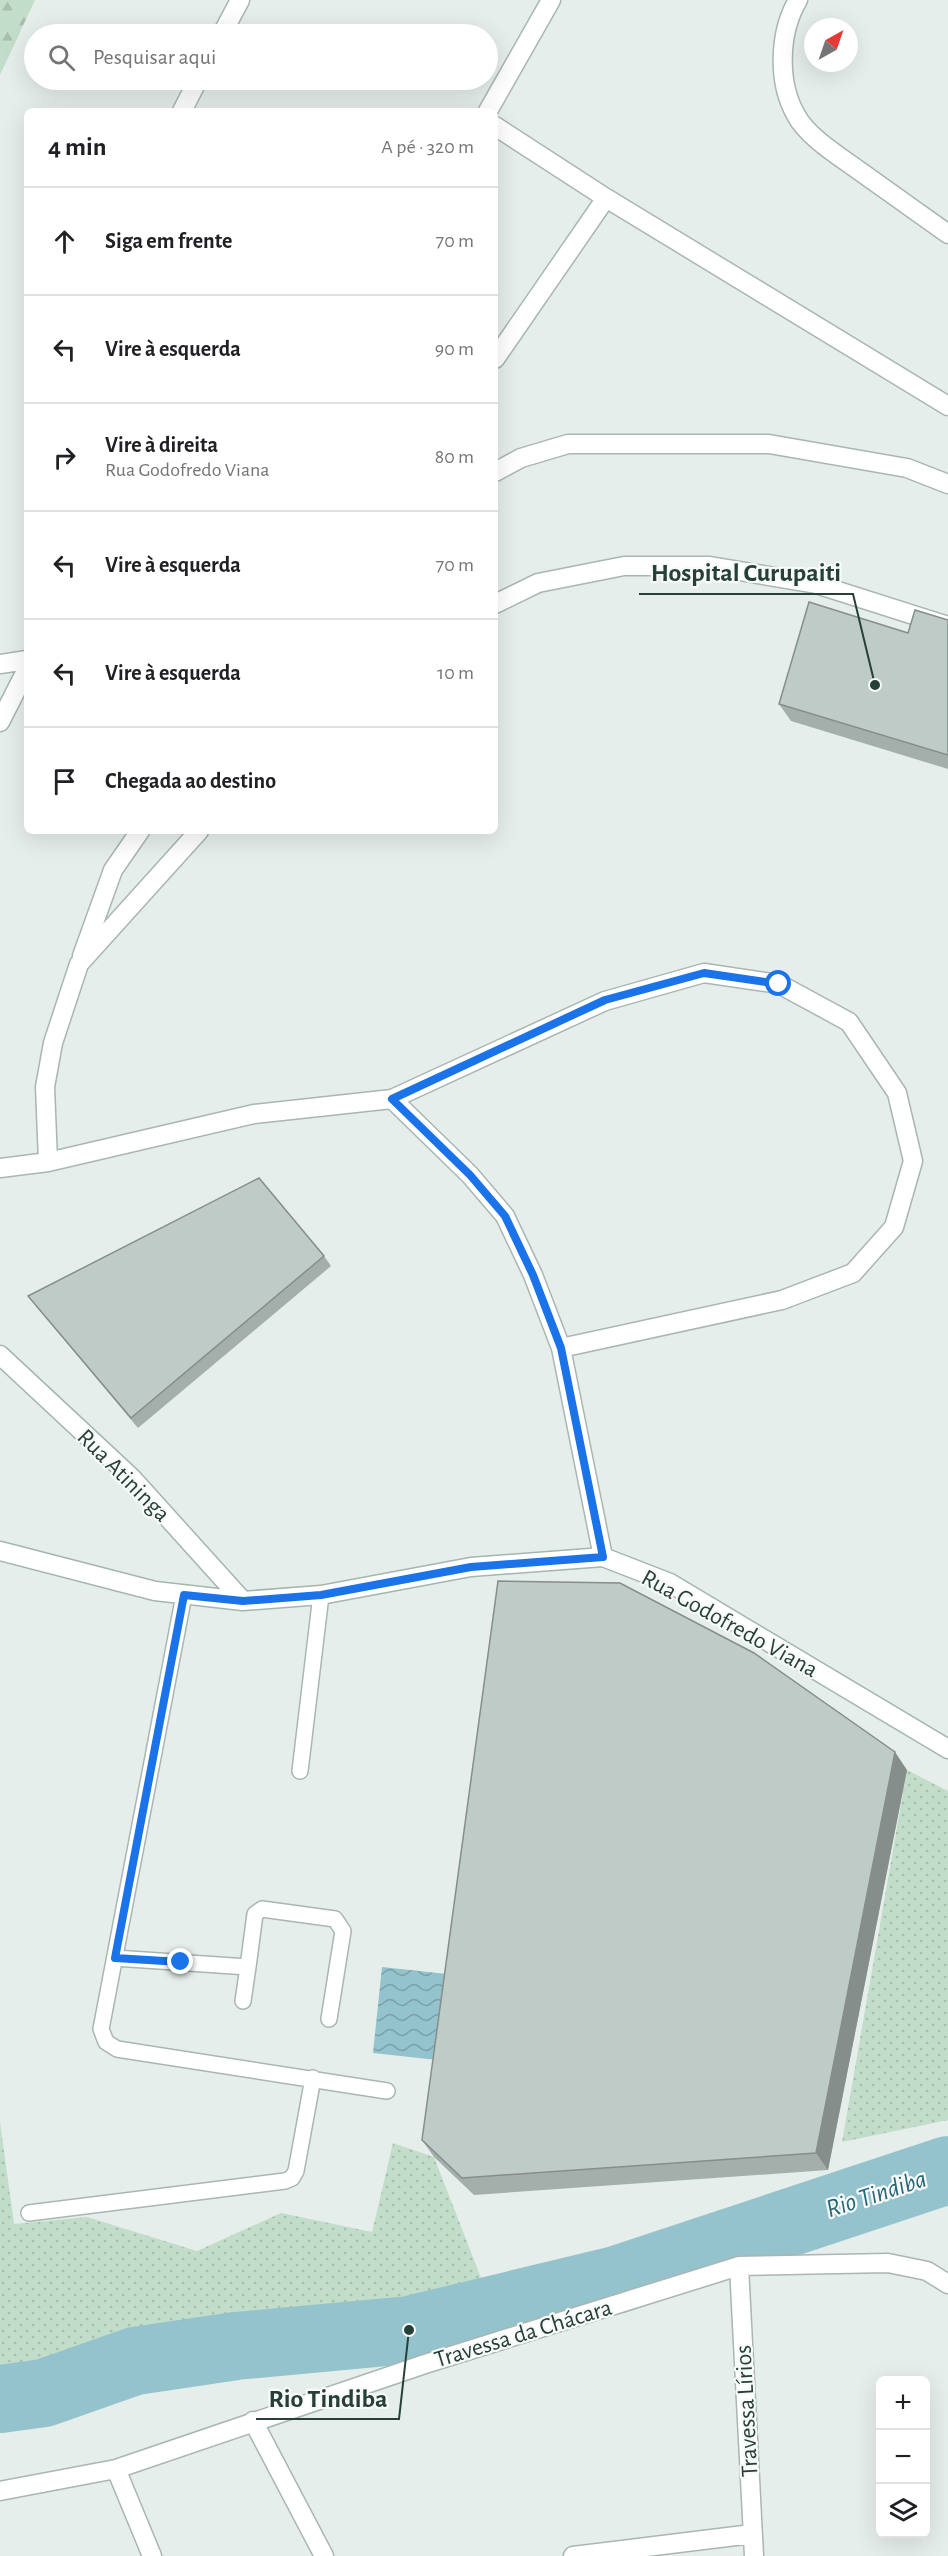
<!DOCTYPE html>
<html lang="pt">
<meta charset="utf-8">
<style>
:root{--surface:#fff;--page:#f6f6f6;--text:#202124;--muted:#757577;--line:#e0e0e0}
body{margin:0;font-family:"Alegreya Sans",sans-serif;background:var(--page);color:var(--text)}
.controls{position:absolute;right:18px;bottom:18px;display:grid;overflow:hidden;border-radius:9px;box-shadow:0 6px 24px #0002}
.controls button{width:54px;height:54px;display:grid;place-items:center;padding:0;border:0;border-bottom:2px solid var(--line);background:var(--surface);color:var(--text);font:30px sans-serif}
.compass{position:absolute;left:804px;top:18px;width:54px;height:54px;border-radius:50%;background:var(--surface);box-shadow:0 6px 24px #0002;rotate:40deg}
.stop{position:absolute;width:18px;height:18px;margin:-14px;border:4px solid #1a73e8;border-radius:50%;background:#fff}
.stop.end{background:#1a73e8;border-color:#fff;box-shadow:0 2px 6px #0008}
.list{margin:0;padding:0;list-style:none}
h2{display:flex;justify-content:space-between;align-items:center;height:78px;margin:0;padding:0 24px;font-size:26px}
h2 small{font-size:20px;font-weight:400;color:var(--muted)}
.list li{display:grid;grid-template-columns:39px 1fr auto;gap:18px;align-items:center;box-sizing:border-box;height:108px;padding:0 24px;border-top:2px solid var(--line)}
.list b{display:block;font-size:22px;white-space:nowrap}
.list p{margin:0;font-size:20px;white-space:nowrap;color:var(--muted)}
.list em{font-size:20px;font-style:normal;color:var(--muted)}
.icon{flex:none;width:33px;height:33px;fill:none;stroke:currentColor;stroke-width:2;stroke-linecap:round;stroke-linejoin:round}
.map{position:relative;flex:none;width:948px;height:2556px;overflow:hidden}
.search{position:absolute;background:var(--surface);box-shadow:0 6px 24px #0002;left:24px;top:24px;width:474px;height:66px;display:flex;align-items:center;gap:15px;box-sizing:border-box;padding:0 21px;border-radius:33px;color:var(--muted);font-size:22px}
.panel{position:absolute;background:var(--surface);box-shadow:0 6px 24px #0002;left:24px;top:108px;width:474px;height:726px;border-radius:9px}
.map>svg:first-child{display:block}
.grass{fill:url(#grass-dots)}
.forest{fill:url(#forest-firs)}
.water{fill:url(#water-waves)}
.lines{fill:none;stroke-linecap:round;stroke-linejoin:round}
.river{stroke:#94c3cd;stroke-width:68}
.lane-casing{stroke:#a9b6b2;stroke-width:18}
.street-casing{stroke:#a9b6b2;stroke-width:21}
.secondary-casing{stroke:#a3b6af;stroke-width:21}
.lane{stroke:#fff;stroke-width:15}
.street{stroke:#fff;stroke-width:18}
.secondary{stroke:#fff;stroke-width:18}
.wall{fill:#a4afab}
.shaded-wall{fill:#868e8b}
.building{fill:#bfcbc7;stroke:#868e8b;stroke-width:1.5}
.route{stroke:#1a73e8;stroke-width:8}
.labels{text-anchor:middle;stroke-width:4.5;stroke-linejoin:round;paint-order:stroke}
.street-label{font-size:24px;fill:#273f39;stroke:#f7faf9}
.water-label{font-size:26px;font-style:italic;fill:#266676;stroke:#f7faf9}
.leader{fill:none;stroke:#273f39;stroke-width:2}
.callout-dot{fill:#273f39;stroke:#f7faf9;stroke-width:2}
.callout-label{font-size:26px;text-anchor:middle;font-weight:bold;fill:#273f39;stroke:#f7faf9;stroke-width:4.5;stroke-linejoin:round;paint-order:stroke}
</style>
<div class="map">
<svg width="948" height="2556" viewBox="0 0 948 2556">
<defs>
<pattern id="grass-dots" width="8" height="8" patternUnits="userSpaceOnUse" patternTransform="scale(1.5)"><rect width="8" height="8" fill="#c2ddca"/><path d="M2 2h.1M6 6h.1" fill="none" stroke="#a7bfae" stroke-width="1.8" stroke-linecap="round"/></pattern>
<pattern id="forest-firs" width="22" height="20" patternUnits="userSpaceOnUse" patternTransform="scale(1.5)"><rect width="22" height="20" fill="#c2ddca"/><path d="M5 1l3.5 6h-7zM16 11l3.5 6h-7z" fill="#a7bfae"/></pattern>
<pattern id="water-waves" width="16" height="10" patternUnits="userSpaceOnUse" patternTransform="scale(1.5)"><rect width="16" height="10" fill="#94c3cd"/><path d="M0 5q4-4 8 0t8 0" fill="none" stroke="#79a0a7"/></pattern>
</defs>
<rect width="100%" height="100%" fill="#e6eeeb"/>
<!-- grass -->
<path class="grass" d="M907,1770L948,1791V2120L842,2142Z
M0,2122L14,2224L87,2217L197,2251L281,2213L372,2232L393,2143L434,2157L483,2283L0,2382Z"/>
<!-- forest -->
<path class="forest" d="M0,0H35L0,75Z"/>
<!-- water -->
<path class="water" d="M382,1967L447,1974L437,2060L373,2053Z"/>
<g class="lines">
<!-- river -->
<path class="river" d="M0,2399L44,2393L135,2361L236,2346L409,2330L616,2280L948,2170"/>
<!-- lane casing -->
<g class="lane-casing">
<path id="lane" d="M184,1595L101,2029L106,2042L117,2049L387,2091
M300,1771L321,1595
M115,1958L248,1967L255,1914L262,1909L335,1919L343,1931L329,2019
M243,2001L248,1967
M29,2213L285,2181L292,2178L296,2171L313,2078"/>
</g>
<!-- street casing -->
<g class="street-casing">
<path id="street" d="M798,0C779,32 777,82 796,115C807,137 842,158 861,172C890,193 919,213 948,234
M222,34L240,0
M182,111L198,80
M488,111L551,0
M495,126L606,198L948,406
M495,359L606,198
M495,472L521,458L568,444H769L907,468L948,484
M495,604L538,583L624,566H710L816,584L948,626
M0,664L27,660
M0,722L27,669
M82,956L113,870L140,831
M392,1099L470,1175L505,1216L533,1275L561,1348
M48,1162L45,1087L53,1043L79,964L199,831
M0,1168L48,1162L254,1114L392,1099L605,1001L704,973L779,984L849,1022L897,1093L913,1161L894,1227L853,1273L782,1300L561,1348L603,1557
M739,2266L754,2556
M253,2421L324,2556
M116,2469L152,2556
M0,2491L116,2469L425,2364L739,2266L888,2263L927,2271L948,2284
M573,2556L752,2534"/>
</g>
<!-- secondary casing -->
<g class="secondary-casing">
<path id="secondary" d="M0,1355L132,1478L243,1601
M0,1551L155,1591L243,1601L321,1595L471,1567L603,1557L670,1583L948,1749"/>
</g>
<!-- lane -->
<use href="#lane" class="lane"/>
<!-- street -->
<use href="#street" class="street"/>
<!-- secondary -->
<use href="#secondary" class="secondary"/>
</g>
<!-- wall -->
<path class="wall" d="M948,620V769L791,721L779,704L908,633Z
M324,1256L331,1266L138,1428L35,1305L28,1296Z
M907,1770L828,2170L474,2195L434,2157L422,2140Z"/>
<!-- shaded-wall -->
<path class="shaded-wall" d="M895,1752L907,1770L828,2170L816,2153Z"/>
<!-- building -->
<path class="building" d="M809,602L908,633L915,610L948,620V755L779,704Z
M259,1178L324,1256L131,1418L28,1296Z
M498,1581L620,1583L754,1653L895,1752L816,2153L462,2178L422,2140Z"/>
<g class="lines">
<!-- route -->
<path class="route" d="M181,1962L115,1958L184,1595L243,1601L321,1595L471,1567L603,1557L561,1348L533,1275L505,1216L470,1175L392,1099L605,1000L704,973L779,984"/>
</g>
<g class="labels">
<!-- street labels -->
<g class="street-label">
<text transform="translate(124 1475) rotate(45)" y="8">Rua Atininga</text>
<text transform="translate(730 1623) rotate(29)" y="8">Rua Godofredo Viana</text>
<text transform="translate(523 2333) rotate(-17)" y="8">Travessa da Chácara</text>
<text transform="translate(746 2411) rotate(-93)" y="8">Travessa Lírios</text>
</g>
<!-- water labels -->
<g class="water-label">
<text transform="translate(876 2193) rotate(-18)" y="9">Rio Tindiba</text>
</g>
</g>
<!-- callouts -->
<path class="leader" d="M875 685L853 594H639M409 2330L399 2419H256"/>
<g class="callout-dot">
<circle cx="875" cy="685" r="6"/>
<circle cx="409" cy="2330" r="6"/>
</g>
<g class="callout-label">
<text x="746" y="581">Hospital Curupaiti</text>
<text x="328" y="2407">Rio Tindiba</text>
</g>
</svg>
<div class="controls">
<button>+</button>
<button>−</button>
<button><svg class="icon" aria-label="layers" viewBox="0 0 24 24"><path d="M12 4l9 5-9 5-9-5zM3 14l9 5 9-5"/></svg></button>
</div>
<svg class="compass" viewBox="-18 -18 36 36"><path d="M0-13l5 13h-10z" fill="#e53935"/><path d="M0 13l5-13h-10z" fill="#757577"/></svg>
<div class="stop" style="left:779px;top:984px"></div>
<div class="stop end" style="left:181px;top:1962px"></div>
<div class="search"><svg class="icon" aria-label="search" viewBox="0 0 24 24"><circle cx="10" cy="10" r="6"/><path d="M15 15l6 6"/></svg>Pesquisar aqui</div>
<section class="panel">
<h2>4 min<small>A pé · 320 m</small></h2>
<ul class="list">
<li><svg class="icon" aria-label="ahead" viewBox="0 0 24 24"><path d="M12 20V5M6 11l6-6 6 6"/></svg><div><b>Siga em frente</b></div><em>70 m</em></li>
<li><svg class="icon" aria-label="left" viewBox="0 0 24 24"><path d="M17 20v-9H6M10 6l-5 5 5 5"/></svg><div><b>Vire à esquerda</b></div><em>90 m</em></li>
<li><svg class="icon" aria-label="right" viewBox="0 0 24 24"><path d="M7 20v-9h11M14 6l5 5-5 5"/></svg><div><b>Vire à direita</b><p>Rua Godofredo Viana</p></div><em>80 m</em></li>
<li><svg class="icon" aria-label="left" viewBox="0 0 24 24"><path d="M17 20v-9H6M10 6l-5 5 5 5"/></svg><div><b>Vire à esquerda</b></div><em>70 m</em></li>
<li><svg class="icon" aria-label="left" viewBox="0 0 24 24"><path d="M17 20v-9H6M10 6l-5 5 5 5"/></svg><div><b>Vire à esquerda</b></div><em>10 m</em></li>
<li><svg class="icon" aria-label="arrive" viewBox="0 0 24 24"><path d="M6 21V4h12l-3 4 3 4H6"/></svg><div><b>Chegada ao destino</b></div></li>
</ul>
</section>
</div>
